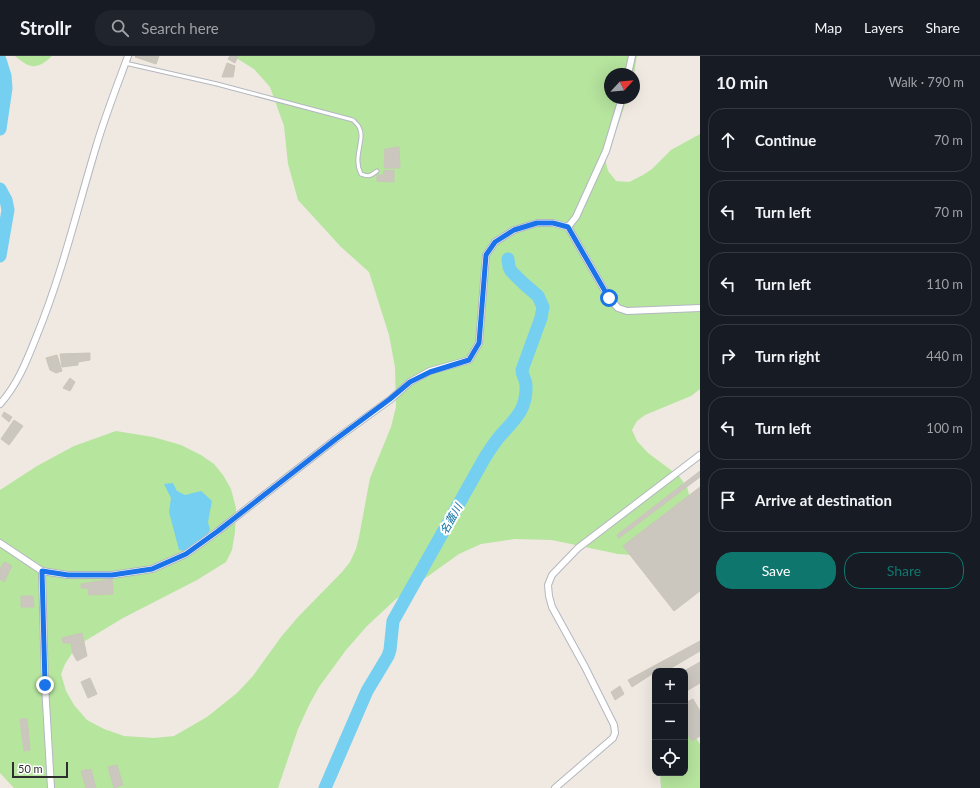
<!DOCTYPE html>
<meta charset="utf-8">
<style>
:root{--surface:#171b24;--page:#20242c;--text:#f1f3f6;--muted:#9ea1a6;--line:#363941;--accent:#0f766e}
body{margin:0;font-family:Lato,"Noto Sans JP",sans-serif;background:var(--page);color:var(--text)}
.controls{position:absolute;right:12px;bottom:12px;display:grid;overflow:hidden;border-radius:8px;box-shadow:0 4px 16px #0002}
.controls button{width:36px;height:36px;display:grid;place-items:center;padding:0;border:0;border-bottom:1px solid var(--line);background:var(--surface);color:var(--text);font:20px sans-serif}
.compass{position:absolute;left:604px;top:12px;width:36px;height:36px;border-radius:50%;background:var(--surface);box-shadow:0 4px 16px #0002;rotate:64deg}
.scale{position:absolute;left:12px;bottom:10px;width:56px;box-sizing:border-box;padding-left:4px;border:2px solid #2e2e2e;border-top:0;font-size:11px;line-height:14px;white-space:nowrap;color:#2e2e2e;-webkit-text-stroke:3px #fff;paint-order:stroke}
.stop{position:absolute;width:12px;height:12px;margin:-9px;border:3px solid #1a73e8;border-radius:50%;background:#fff}
.stop.end{background:#1a73e8;border-color:#fff;box-shadow:0 1px 4px #0008}
.list{margin:0;padding:0;list-style:none}
h2{display:flex;justify-content:space-between;align-items:center;height:52px;margin:0;padding:0 16px;font-size:17px}
h2 small{font-size:13px;font-weight:400;color:var(--muted)}
.list li{display:grid;grid-template-columns:26px 1fr auto;gap:12px;align-items:center;box-sizing:border-box;height:64px;margin:0 8px 8px;padding:0 8px;border:1px solid var(--line);border-radius:16px}
.list b{display:block;font-size:15px;white-space:nowrap}
.list em{font-size:13px;font-style:normal;color:var(--muted)}
.actions{display:flex;gap:8px;padding:12px 16px}
.actions a{flex:1;padding:9px 0;border:1px solid var(--accent);border-radius:16px;text-align:center;font-size:14px;color:var(--accent)}
.actions .main{background:var(--accent);color:#fff}
.icon{flex:none;width:22px;height:22px;fill:none;stroke:currentColor;stroke-width:2;stroke-linecap:round;stroke-linejoin:round}
.map{position:relative;flex:none;width:700px;height:732px;overflow:hidden}
header{display:flex;align-items:center;gap:24px;box-sizing:border-box;height:56px;padding:0 20px;background:var(--surface);border-bottom:1px solid var(--line)}
header strong{font-size:19px}
nav{display:flex;gap:22px;margin-inline-start:auto;font-size:14px}
.search{width:280px;height:36px;background:var(--page);display:flex;align-items:center;gap:10px;box-sizing:border-box;padding:0 14px;border-radius:16px;color:var(--muted);font-size:15px}
main{display:flex}
aside{flex:1;background:var(--surface)}
.map>svg:first-child{display:block}
.green{fill:#b6e59e}
.water{fill:#75cff0}
.lines{fill:none;stroke-linecap:round;stroke-linejoin:round}
.river{stroke:#75cff0;stroke-width:13}
.building{fill:#cbc7bf;stroke:#cbc5ba}
.service-casing{stroke:#b4b7c1;stroke-width:5}
.minor-casing{stroke:#b4b7c1;stroke-width:8}
.service{stroke:#fff;stroke-width:3}
.minor{stroke:#fff;stroke-width:6}
.route{stroke:#1a73e8;stroke-width:5}
.labels{text-anchor:middle;stroke-width:4;stroke-linejoin:round;paint-order:stroke}
.water-label{font-size:11px;font-style:italic;fill:#0d6fa3;stroke:#fff}
</style>
<header>
<strong>Strollr</strong>
<div class="search"><svg class="icon" aria-label="search" viewBox="0 0 24 24"><circle cx="10" cy="10" r="6"/><path d="M15 15l6 6"/></svg>Search here</div>
<nav><a>Map</a><a>Layers</a><a>Share</a></nav>
</header>
<main>
<div class="map">
<svg width="700" height="732" viewBox="0 0 700 732">
<rect width="100%" height="100%" fill="#efe9e1"/>
<!-- green -->
<path class="green" d="M15,0H52C37,14 30,13 15,0Z
M233,0H637L634,18H610V42H627L617,72L605,99L606,107L608,115L616,125L629,126L643,119L652,113L671,94L700,78V333L691,340L645,359L637,365L632,374L637,385L648,397L679,420L687,431L693,453L647,500L618,498L552,484L515,483L481,488L459,498L396,543L367,570L346,594L319,631L309,649L298,673L278,732H14L0,717V434L37,410L74,390L116,375L153,381L181,389L201,399L214,408L223,419L231,433L236,452L235,476L232,494L226,506L197,524L123,562L85,585L74,594L65,608L61,618L66,635L74,649L87,664L104,673L124,680L154,682L174,680L207,661L237,637L253,620L281,581L298,561L342,516L350,506L356,493L359,481L370,422L391,371L396,351L395,311L389,279L369,216L341,191L298,144L288,108L284,70L270,31L254,13Z
M685,669L688,670L700,688V732H661L660,717H685Z"/>
<!-- water -->
<path class="water" d="M173,427L177,435L185,439L201,435L212,445L208,466L210,474L207,479L185,495L179,494L169,456L171,442L164,428Z"/>
<g class="lines">
<!-- river -->
<path class="river" d="M0,4L5,20L6,32L0,73
M0,133L6,144L8,154L0,200
M325,732L367,635L388,600L390,594L393,565L484,403C489,395 494,387 500,380C515,363 527,354 526,329C526,324 522,320 522,314L541,262L543,251L538,240L523,227L511,215L509,211L508,203"/>
</g>
<!-- building -->
<path class="building" d="M136,0H159L156,8L135,1Z
M230,0H238L235,7L228,3Z
M227,7L235,10L233,21H222Z
M399,91L400,112H384L385,93Z
M394,114V126L377,125V119H383L384,115Z
M90,297V304L78,306V309L62,311L60,298Z
M57,299L62,315L56,317L50,314L46,302Z
M70,322L75,326L70,335L63,332Z
M4,356L12,361L9,366L2,360Z
M14,364L23,370L9,389L1,383Z
M700,415V421L619,482L617,479Z
M700,431V535L674,555L623,490Z
M4,506L12,510L4,526L0,523V513Z
M112,523L113,538L89,539L88,532H81V528Z
M21,540H33L34,551H21Z
M82,577L87,600L77,605L73,598L71,587H63L62,582Z
M700,585V595L666,615L663,611L655,615V616L632,631L628,624Z
M700,606V627L685,636V615H684Z
M90,622L97,638L88,642L81,626Z
M620,630L624,638L615,644L611,636Z
M693,643L700,655V680L692,685L685,674V647Z
M20,663H27L30,694L24,695Z
M117,709L123,729L114,732L108,711Z
M91,713L96,732H86L81,715Z"/>
<g class="lines">
<!-- service casing -->
<g class="service-casing">
<path id="service" d="M125,7L217,28L353,64C355,66 358,69 359,71C366,83 352,101 361,118C368,121 371,120 377,115"/>
</g>
<!-- minor casing -->
<g class="minor-casing">
<path id="minor" d="M628,18L632,0
M568,171L576,161L606,95L622,42
M0,348C18,328 27,304 37,279C62,218 77,154 96,91C105,60 117,30 128,0
M0,487L42,515L68,519H112L152,513L186,498L218,475L336,383L391,343L410,326L430,315L469,304L479,287L486,199L495,186L514,174L537,167H553L568,171L609,242L618,252L627,255L700,252
M42,515L45,629L51,732
M555,732L613,682L615,677L614,669L585,611L552,551L549,540L548,529L552,519L578,492L700,399"/>
</g>
<!-- service -->
<use href="#service" class="service"/>
<!-- minor -->
<use href="#minor" class="minor"/>
</g>
<g class="lines">
<!-- route -->
<path class="route" d="M45,629L42,515L68,519H112L152,513L186,498L218,475L336,383L390,343L410,326L430,316L469,304L479,287L486,199L495,186L514,174L537,167H553L568,171L609,242"/>
</g>
<g class="labels">
<!-- water labels -->
<g class="water-label">
<text transform="translate(451 463) rotate(-61)" y="4">名蓋川</text>
</g>
</g>
</svg>
<div class="controls">
<button>+</button>
<button>−</button>
<button><svg class="icon" aria-label="locate" viewBox="0 0 24 24"><circle cx="12" cy="12" r="6"/><path d="M12 2v4M12 18v4M2 12h4M18 12h4"/></svg></button>
</div>
<svg class="compass" viewBox="-18 -18 36 36"><path d="M0-13l5 13h-10z" fill="#e53935"/><path d="M0 13l5-13h-10z" fill="#9ea1a6"/></svg>
<div class="scale">50 m</div>
<div class="stop" style="left:609px;top:242px"></div>
<div class="stop end" style="left:45px;top:629px"></div>
</div>
<aside>
<h2>10 min<small>Walk · 790 m</small></h2>
<ul class="list">
<li><svg class="icon" aria-label="ahead" viewBox="0 0 24 24"><path d="M12 20V5M6 11l6-6 6 6"/></svg><div><b>Continue</b></div><em>70 m</em></li>
<li><svg class="icon" aria-label="left" viewBox="0 0 24 24"><path d="M17 20v-9H6M10 6l-5 5 5 5"/></svg><div><b>Turn left</b></div><em>70 m</em></li>
<li><svg class="icon" aria-label="left" viewBox="0 0 24 24"><path d="M17 20v-9H6M10 6l-5 5 5 5"/></svg><div><b>Turn left</b></div><em>110 m</em></li>
<li><svg class="icon" aria-label="right" viewBox="0 0 24 24"><path d="M7 20v-9h11M14 6l5 5-5 5"/></svg><div><b>Turn right</b></div><em>440 m</em></li>
<li><svg class="icon" aria-label="left" viewBox="0 0 24 24"><path d="M17 20v-9H6M10 6l-5 5 5 5"/></svg><div><b>Turn left</b></div><em>100 m</em></li>
<li><svg class="icon" aria-label="arrive" viewBox="0 0 24 24"><path d="M6 21V4h12l-3 4 3 4H6"/></svg><div><b>Arrive at destination</b></div></li>
</ul>
<div class="actions"><a class="main">Save</a><a>Share</a></div>
</aside>
</main>
